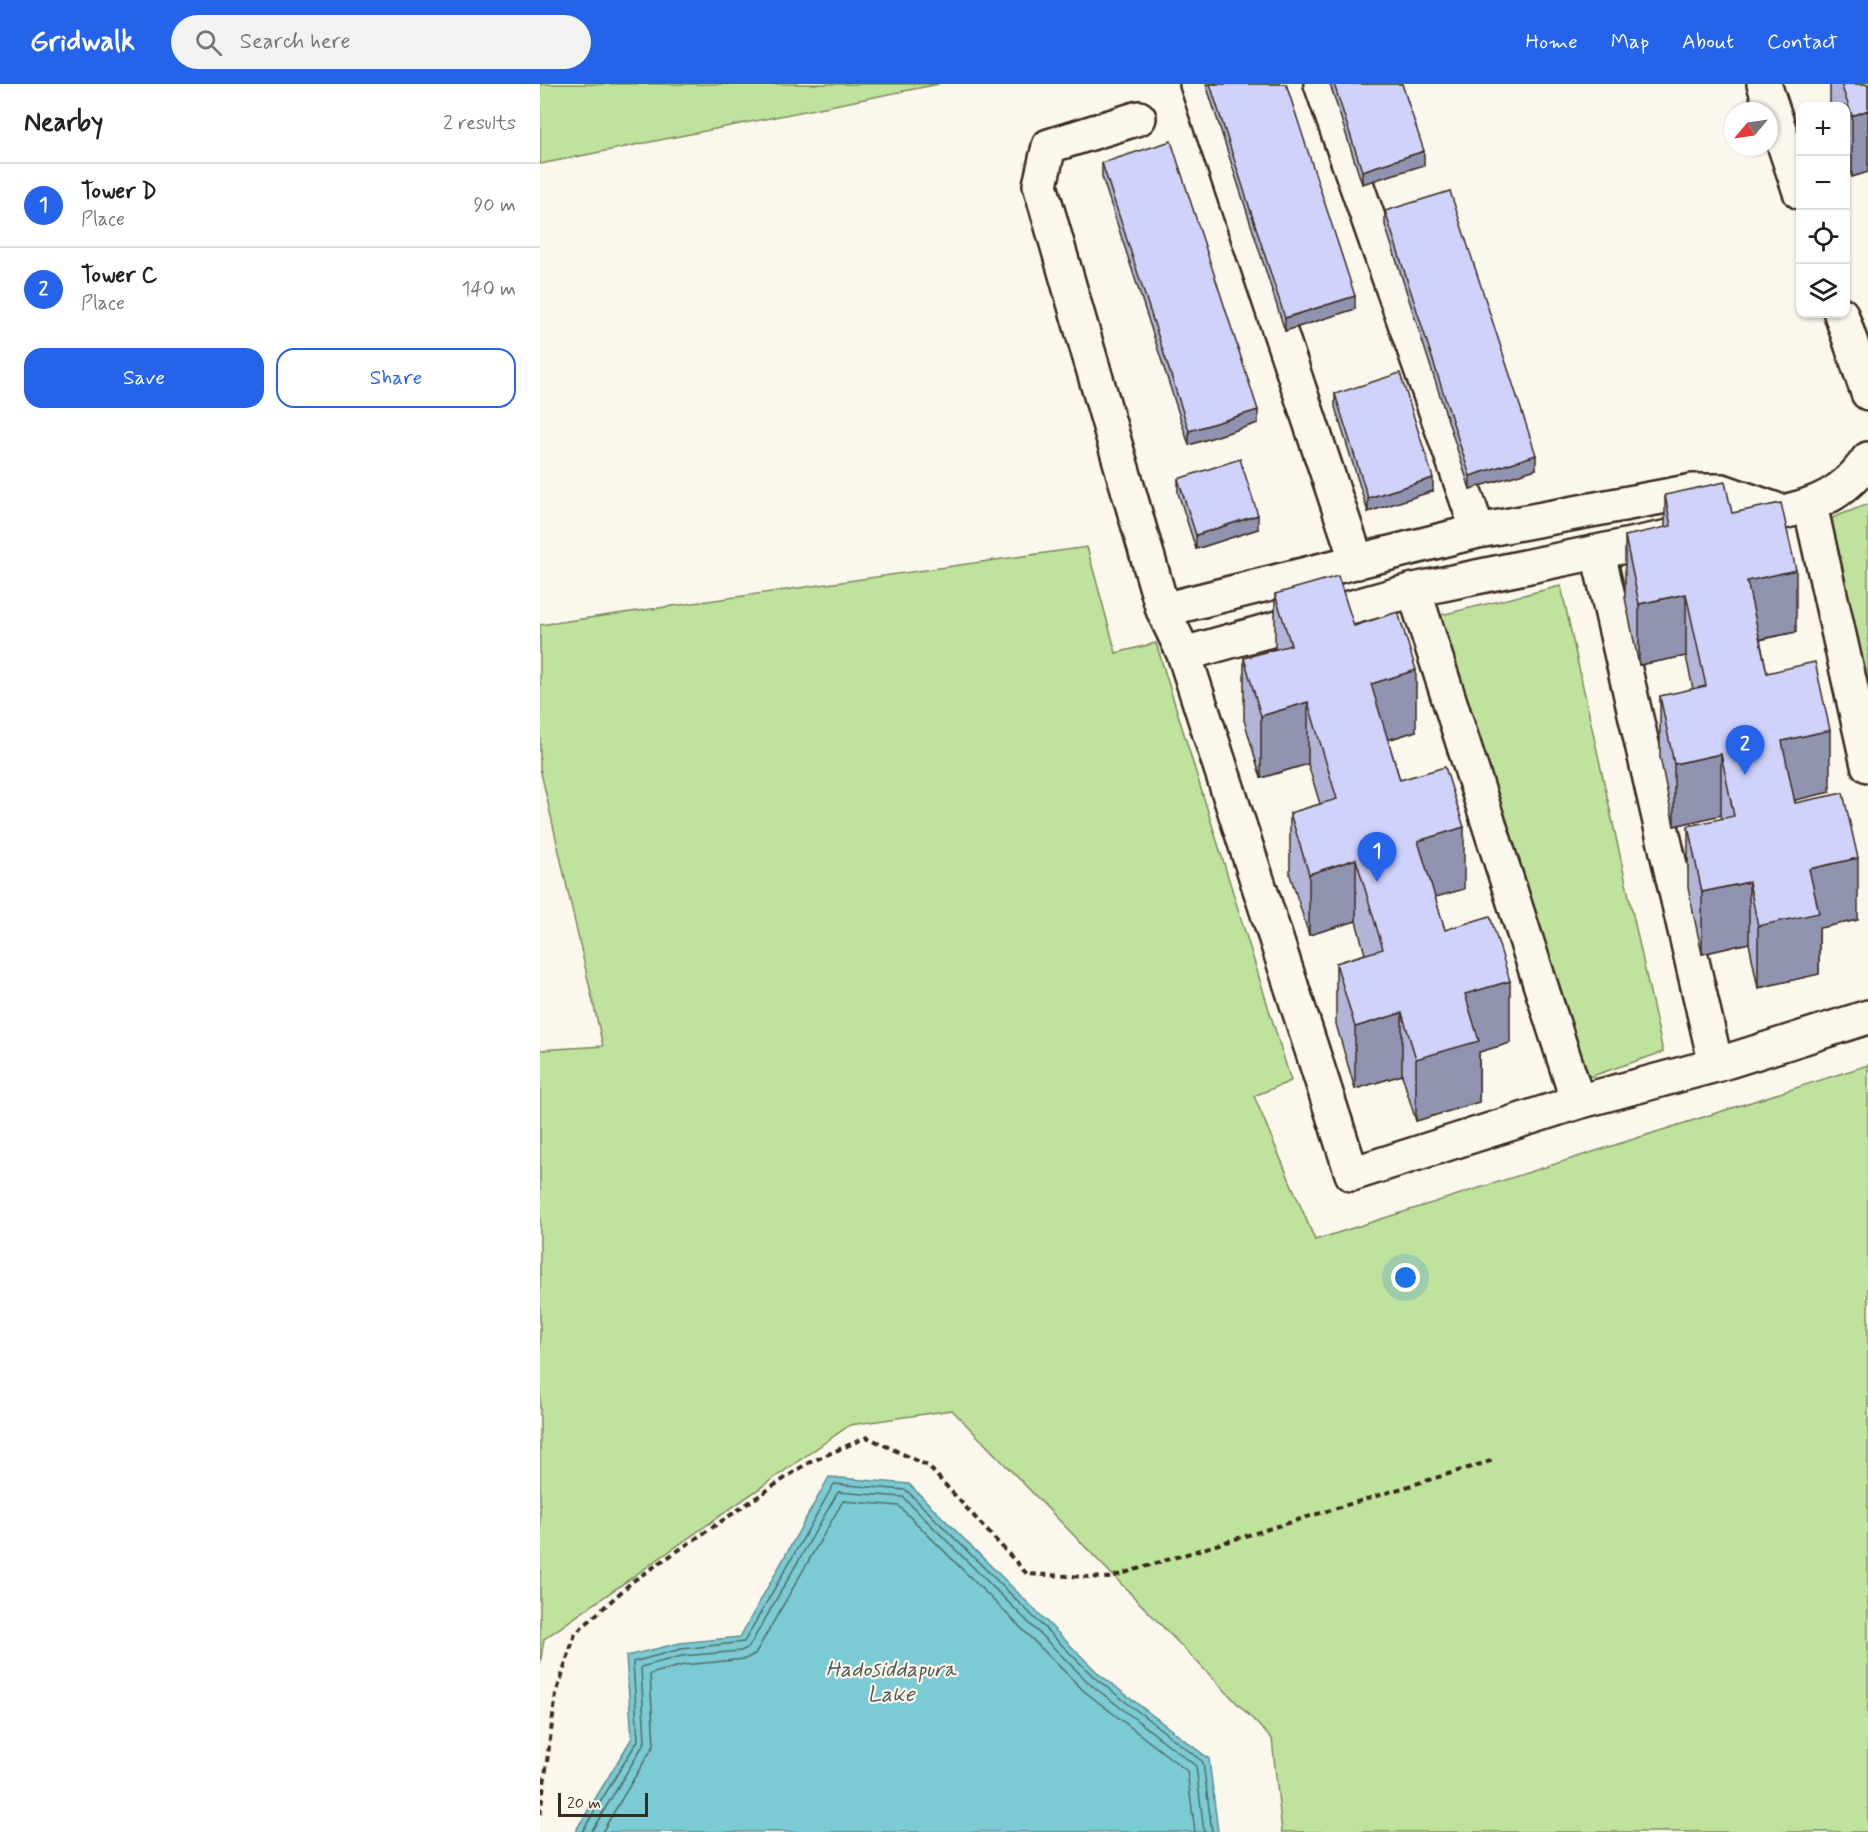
<!DOCTYPE html>
<meta charset="utf-8">
<style>
:root{--surface:#fff;--page:#f2f2f2;--text:#222;--muted:#767676;--line:#e0e0e0;--accent:#2563eb}
body{margin:0;font-family:Mynerve,sans-serif;background:var(--page);color:var(--text)}
.controls{position:absolute;right:18px;top:18px;display:grid;overflow:hidden;border-radius:12px;box-shadow:0 2px 4px #0004}
.controls button{width:54px;height:54px;display:grid;place-items:center;padding:0;border:0;border-bottom:2px solid var(--line);background:var(--surface);color:var(--text);font:30px sans-serif}
.compass{position:absolute;left:1184px;top:18px;width:54px;height:54px;border-radius:50%;background:var(--surface);box-shadow:0 2px 4px #0004;rotate:241deg}
.scale{position:absolute;left:18px;bottom:15px;width:90px;box-sizing:border-box;padding-left:6px;border:3px solid #3b2a1e;border-top:0;font-size:16px;line-height:21px;white-space:nowrap;color:#3b2a1e;-webkit-text-stroke:4px #fbf7ec;paint-order:stroke}
.you{position:absolute;left:866px;top:1194px;width:21px;height:21px;margin:-15px;border:4px solid #fff;border-radius:50%;background:#1a73e8;box-shadow:0 0 0 9px #1a73e833}
.badge{display:grid;place-items:center;width:39px;height:39px;border-radius:50%;background:var(--accent);color:#fff;font-size:20px;font-weight:700}
.pin{position:absolute;translate:-50% -50px;filter:drop-shadow(0 2px 3px #0008)}
.pin::after{content:'';position:absolute;top:32px;width:21px;height:18px;background:inherit;clip-path:polygon(0 0,100% 0,50% 100%)}
.list{margin:0;padding:0;list-style:none}
h2{display:flex;justify-content:space-between;align-items:center;height:78px;margin:0;padding:0 24px;font-size:26px}
h2 small{font-size:20px;font-weight:400;color:var(--muted)}
.list li{display:grid;grid-template-columns:39px 1fr auto;gap:18px;align-items:center;box-sizing:border-box;height:84px;padding:0 24px;border-top:2px solid var(--line)}
.list b{display:block;font-size:22px;white-space:nowrap}
.list p{margin:0;font-size:20px;white-space:nowrap;color:var(--muted)}
.list em{font-size:20px;font-style:normal;color:var(--muted)}
.actions{display:flex;gap:12px;padding:18px 24px}
.actions a{flex:1;padding:14px 0;border:2px solid var(--accent);border-radius:18px;text-align:center;font-size:21px;color:var(--accent)}
.actions .main{background:var(--accent);color:#fff}
.icon{flex:none;width:33px;height:33px;fill:none;stroke:currentColor;stroke-width:2;stroke-linecap:round;stroke-linejoin:round}
.map{position:relative;flex:none;width:1328px;height:1748px;overflow:hidden}
header{display:flex;align-items:center;gap:36px;box-sizing:border-box;height:84px;padding:0 30px;background:var(--accent);color:#fff}
header strong{font-size:28px}
nav{display:flex;gap:33px;margin-inline-start:auto;font-size:21px}
.search{width:420px;height:54px;background:var(--page);display:flex;align-items:center;gap:15px;box-sizing:border-box;padding:0 21px;border-radius:33px;color:var(--muted);font-size:22px}
main{display:flex}
aside{flex:1;background:var(--surface)}
.map>svg:first-child{display:block}
.green{fill:#bfe39d;stroke:#7d865e;stroke-width:1.5}
.water{fill:#7acbd3;stroke:#618b8b;stroke-width:1.5}
.lines{fill:none;stroke-linecap:round;stroke-linejoin:round}
.shore{stroke:#546a66;stroke-width:1.5}
.street-casing{stroke:#3b2a1e;stroke-width:38}
.path{stroke:#3b2a1e;stroke-width:4;stroke-dasharray:6 4.5;stroke-linecap:butt}
.street{stroke:#fbf7ec;stroke-width:33}
.wall{fill:#b2b5d8;stroke:#3b2a1e;stroke-width:1.5}
.shaded-wall{fill:#9194b0;stroke:#3b2a1e;stroke-width:1.5}
.building{fill:#cfd3fb;stroke:#3b2a1e;stroke-width:1.5}
.labels{text-anchor:middle;stroke-width:4.5;stroke-linejoin:round;paint-order:stroke}
.water-label{font-size:22px;font-style:italic;fill:#4e5a54;stroke:#fbf7ec}
</style>
<header>
<strong>Gridwalk</strong>
<div class="search"><svg class="icon" aria-label="search" viewBox="0 0 24 24"><circle cx="10" cy="10" r="6"/><path d="M15 15l6 6"/></svg>Search here</div>
<nav><a>Home</a><a>Map</a><a>About</a><a>Contact</a></nav>
</header>
<main>
<aside>
<h2>Nearby<small>2 results</small></h2>
<ul class="list">
<li><span class="badge">1</span><div><b>Tower D</b><p>Place</p></div><em>90 m</em></li>
<li><span class="badge">2</span><div><b>Tower C</b><p>Place</p></div><em>140 m</em></li>
</ul>
<div class="actions"><a class="main">Save</a><a>Share</a></div>
</aside>
<div class="map">
<svg width="1328" height="1748" viewBox="0 0 1328 1748">
<rect width="100%" height="100%" fill="#fbf7ec"/>
<filter id="ink" filterUnits="userSpaceOnUse"><feTurbulence type="fractalNoise" baseFrequency=".0167" numOctaves="2"/><feDisplacementMap in="SourceGraphic" scale="12" xChannelSelector="R" yChannelSelector="G"/><feConvolveMatrix kernelMatrix="1 2 1 2 8 2 1 2 1" color-interpolation-filters="sRGB"/></filter>
<g filter="url(#ink)">
<!-- green -->
<path class="green" d="M0,0H399L0,80Z
M1328,420V633L1307,543L1292,434Z
M547,463L576,569L616,559L751,997L714,1012L775,1156L1328,981V1748H742L732,1655L412,1326L310,1341L4,1555L0,1581V966L63,962L0,684V541Z
M1021,502L1123,968L1046,994L901,531Z"/>
<!-- water -->
<path class="water" d="M289,1393L369,1400L559,1590L669,1675L678,1748H35L92,1654L86,1572L140,1559L200,1553Z"/>
<g class="lines">
<!-- shore -->
<path class="shore" d="M42,1748L98,1656L93,1578L141,1565L204,1558L294,1400L366,1406L555,1594L663,1678L672,1748
M51,1748L105,1658L101,1583L142,1572L201,1567L209,1563L298,1408L363,1413L550,1600L656,1682L664,1748
M62,1748L114,1661L110,1590L144,1581L205,1575L215,1570L303,1417L359,1422L544,1607L647,1687L655,1748"/>
<!-- street casing -->
<g class="street-casing">
<path id="street" d="M657,0L817,478
M781,0L938,447
M1224,0L1260,108
M599,34L509,62L500,101L623,526
M1301,230L1328,309
M1270,421L1328,681
M1200,437C1253,425 1295,424 1328,375
M1129,453L874,506L644,570L812,1090L1038,1018L1176,981L1328,933
M1058,469L1176,981
M874,506L1038,1018
M644,570L623,526L938,447L1153,407H1182L1242,428"/>
</g>
<!-- path -->
<path class="path" d="M0,1730L16,1610L35,1550L93,1497L266,1380L327,1353L388,1382L487,1490L568,1494L954,1376"/>
<!-- street -->
<use href="#street" class="street"/>
</g>
<!-- wall -->
<path class="wall" d="M666,0H746L815,225L745,247Z
M790,0H862L884,81L822,100Z
M1290,0H1328V88L1312,93L1305,74V22H1290Z
M562,79L718,339L649,361L562,93Z
M845,127L996,385L930,405L845,141Z
M795,310L893,407L828,428L795,323Z
M638,395L718,445L656,465L638,409Z
M1125,411L1192,429L1256,548L1220,556L1227,589L1290,708L1255,716V719L1318,836L1279,844V890L1218,904L1209,859L1162,870L1148,804V742L1182,735L1181,731L1134,742L1120,673V612L1153,605L1146,572L1099,581L1085,514V452L1125,444Z
M735,510L814,542L876,647L848,656L860,696L924,805L895,813L905,846L970,959L939,968V1018L876,1037L862,991L815,1005L796,940V879L825,870L816,837L769,851L750,791V729L780,720L768,680L721,694L704,636V574L735,565Z"/>
<!-- shaded-wall -->
<path class="shaded-wall" d="M1328,26V88L1312,93V32Z
M884,67V81L822,100V87Z
M815,212V225L745,247V234Z
M718,326V339L649,361V347Z
M996,371V385L930,405V392Z
M893,394V407L828,428V414Z
M718,431V445L656,465V451Z
M1256,486V548L1207,558V497Z
M1146,510V572L1099,581V520Z
M876,586V647L831,661V600Z
M768,618V680L721,694V632Z
M1290,646V708L1242,719V657Z
M1181,670V731L1134,742V680Z
M924,743V805L878,818V757Z
M1318,774V836L1279,844V890L1218,904V842L1269,785Z
M816,775V837L769,851V790Z
M1209,798V859L1162,870V808Z
M970,897V959L939,968V1018L876,1037V975L925,910Z
M862,929V991L815,1005V943Z"/>
<!-- building -->
<path class="building" d="M670,0H746L815,212L745,234Z
M794,0H862L884,67L822,87Z
M1301,0H1328V26L1312,32Z
M631,57L718,326L649,347L562,79Z
M910,107L996,371L930,392L845,127Z
M860,289L893,394L828,414L795,310Z
M700,375L718,431L656,451L638,395Z
M1185,398L1192,429L1241,419L1256,486L1207,497L1227,589L1275,578L1290,646L1242,657L1255,719L1303,709L1318,774L1269,785L1279,829L1218,842L1209,798L1162,808L1148,742L1194,732L1181,670L1134,680L1120,612L1166,602L1146,510L1099,520L1085,452L1131,442L1125,411Z
M798,492L814,542L858,528L876,586L831,600L860,696L905,683L924,743L878,757L905,846L950,832L970,897L925,910L939,957L876,975L862,929L815,943L796,879L843,865L816,775L769,790L750,729L797,715L768,618L721,632L704,574L751,561L735,510Z"/>
</g>
<g class="labels">
<!-- water labels -->
<g class="water-label">
<text x="351" y="1592">Hadosiddapura<tspan x="351" dy="25">Lake</tspan></text>
</g>
</g>
</svg>
<div class="controls">
<button>+</button>
<button>−</button>
<button><svg class="icon" aria-label="locate" viewBox="0 0 24 24"><circle cx="12" cy="12" r="6"/><path d="M12 2v4M12 18v4M2 12h4M18 12h4"/></svg></button>
<button><svg class="icon" aria-label="layers" viewBox="0 0 24 24"><path d="M12 4l9 5-9 5-9-5zM3 14l9 5 9-5"/></svg></button>
</div>
<svg class="compass" viewBox="-18 -18 36 36"><path d="M0-13l5 13h-10z" fill="#e53935"/><path d="M0 13l5-13h-10z" fill="#767676"/></svg>
<div class="scale">20 m</div>
<div class="you"></div>
<div class="pin badge" style="left:837px;top:798px">1</div>
<div class="pin badge" style="left:1205px;top:691px">2</div>
</div>
</main>
